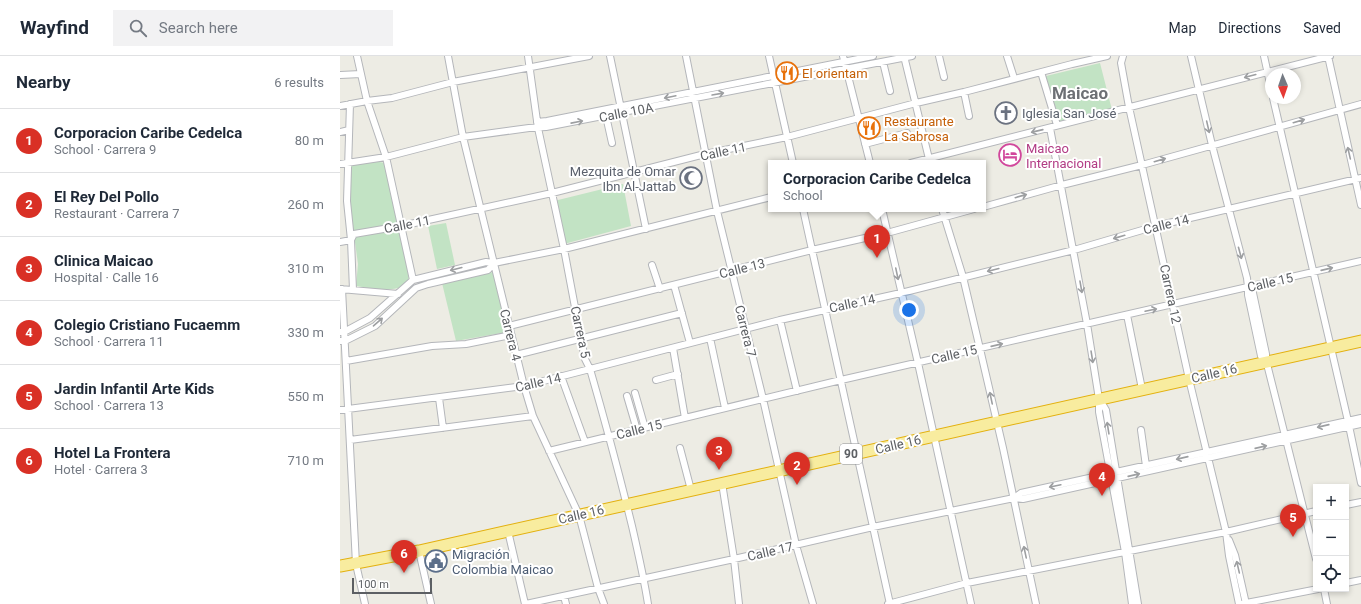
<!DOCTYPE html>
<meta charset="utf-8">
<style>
:root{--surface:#fff;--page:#f2f2f3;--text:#1f2937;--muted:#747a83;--line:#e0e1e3;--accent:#d93025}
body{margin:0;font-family:Roboto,sans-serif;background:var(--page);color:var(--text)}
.controls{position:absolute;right:12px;bottom:12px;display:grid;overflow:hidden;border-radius:0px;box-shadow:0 2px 6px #0003}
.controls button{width:36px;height:36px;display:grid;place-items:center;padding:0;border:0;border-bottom:1px solid var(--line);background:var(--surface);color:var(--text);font:20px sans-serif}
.compass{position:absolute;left:925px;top:12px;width:36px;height:36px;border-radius:50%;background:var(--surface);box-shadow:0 2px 6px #0003;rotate:178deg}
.scale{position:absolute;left:12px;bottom:10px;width:80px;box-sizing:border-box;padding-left:4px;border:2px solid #5c5f63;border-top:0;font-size:11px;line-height:14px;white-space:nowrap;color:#5c5f63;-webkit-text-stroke:3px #fff;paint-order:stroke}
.you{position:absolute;left:569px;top:254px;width:14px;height:14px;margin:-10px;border:3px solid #fff;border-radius:50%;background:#1a73e8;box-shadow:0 0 0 6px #1a73e833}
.badge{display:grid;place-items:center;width:26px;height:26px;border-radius:50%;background:var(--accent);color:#fff;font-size:13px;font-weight:700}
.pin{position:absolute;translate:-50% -33px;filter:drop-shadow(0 1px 2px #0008)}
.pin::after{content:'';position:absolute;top:21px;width:14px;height:12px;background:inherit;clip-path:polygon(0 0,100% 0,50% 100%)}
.popup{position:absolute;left:428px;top:104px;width:218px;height:52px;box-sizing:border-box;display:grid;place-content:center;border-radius:0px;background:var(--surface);filter:drop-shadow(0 1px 3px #0005);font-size:13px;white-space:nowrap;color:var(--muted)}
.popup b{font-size:15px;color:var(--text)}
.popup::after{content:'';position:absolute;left:50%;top:100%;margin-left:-8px;border:8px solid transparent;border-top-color:var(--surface)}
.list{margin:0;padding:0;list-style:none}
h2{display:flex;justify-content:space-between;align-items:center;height:52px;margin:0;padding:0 16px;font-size:17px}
h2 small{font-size:13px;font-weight:400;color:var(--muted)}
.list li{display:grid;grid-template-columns:26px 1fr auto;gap:12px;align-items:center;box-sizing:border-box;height:64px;padding:0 16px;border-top:1px solid var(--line)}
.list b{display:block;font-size:15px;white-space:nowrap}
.list p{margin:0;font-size:13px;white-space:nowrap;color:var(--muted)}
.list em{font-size:13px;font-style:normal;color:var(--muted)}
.icon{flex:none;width:22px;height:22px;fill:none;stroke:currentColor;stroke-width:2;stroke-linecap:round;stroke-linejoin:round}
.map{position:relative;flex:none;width:1021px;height:548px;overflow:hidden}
header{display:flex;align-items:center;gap:24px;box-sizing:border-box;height:56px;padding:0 20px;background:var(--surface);border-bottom:1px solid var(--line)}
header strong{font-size:19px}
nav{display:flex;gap:22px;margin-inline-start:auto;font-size:14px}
.search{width:280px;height:36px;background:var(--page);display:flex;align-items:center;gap:10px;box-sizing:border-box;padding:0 14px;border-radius:0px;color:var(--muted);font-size:15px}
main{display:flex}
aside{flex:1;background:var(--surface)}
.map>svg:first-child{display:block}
.green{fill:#c2e3c4}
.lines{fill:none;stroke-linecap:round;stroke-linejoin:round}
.minor-casing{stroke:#b4b6ba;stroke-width:8}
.trunk-casing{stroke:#e3b00e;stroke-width:13}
.minor{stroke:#fff;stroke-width:6}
.trunk{stroke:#f8ec9f;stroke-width:11}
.oneway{stroke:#9d9fa1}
.labels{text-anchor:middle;stroke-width:4;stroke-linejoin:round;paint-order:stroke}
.shield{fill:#fff;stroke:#8d8f92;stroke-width:1}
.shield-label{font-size:12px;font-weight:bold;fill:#5c5f63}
.food-label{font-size:13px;fill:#c56008;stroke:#fff;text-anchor:start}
.street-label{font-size:13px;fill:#5c5f63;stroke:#fff}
.worship-label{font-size:13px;fill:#5b616d;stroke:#fff;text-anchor:start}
.hotel-label{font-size:13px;fill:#b23c85;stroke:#fff;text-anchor:start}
.service-label{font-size:13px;fill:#4e5e75;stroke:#fff;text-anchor:start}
.district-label{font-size:17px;font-weight:bold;fill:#6d7075;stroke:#fff}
</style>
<header>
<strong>Wayfind</strong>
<div class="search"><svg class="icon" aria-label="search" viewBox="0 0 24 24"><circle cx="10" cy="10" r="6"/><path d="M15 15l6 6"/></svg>Search here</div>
<nav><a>Map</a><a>Directions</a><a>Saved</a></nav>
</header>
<main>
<aside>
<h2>Nearby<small>6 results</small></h2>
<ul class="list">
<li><span class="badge">1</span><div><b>Corporacion Caribe Cedelca</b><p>School · Carrera 9</p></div><em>80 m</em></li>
<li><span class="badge">2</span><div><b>El Rey Del Pollo</b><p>Restaurant · Carrera 7</p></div><em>260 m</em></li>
<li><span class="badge">3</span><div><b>Clinica Maicao</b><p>Hospital · Calle 16</p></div><em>310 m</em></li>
<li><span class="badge">4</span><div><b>Colegio Cristiano Fucaemm</b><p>School · Carrera 11</p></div><em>330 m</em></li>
<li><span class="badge">5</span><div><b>Jardin Infantil Arte Kids</b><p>School · Carrera 13</p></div><em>550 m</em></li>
<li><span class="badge">6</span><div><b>Hotel La Frontera</b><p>Hotel · Carrera 3</p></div><em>710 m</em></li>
</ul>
</aside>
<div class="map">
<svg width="1021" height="548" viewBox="0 0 1021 548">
<rect width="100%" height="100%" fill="#edece4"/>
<!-- green -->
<path class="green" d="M760,7L772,54L718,67L706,20Z
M34,105L45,107L59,170L12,178L9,146V107Z
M283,128L291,170L224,188L214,145Z
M106,167L115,209L97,213L88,170Z
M45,174H59L66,200L69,225C67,227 64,230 61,231C51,236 27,232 16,230L18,208L14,179Z
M153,216L167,276L116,285L102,227Z"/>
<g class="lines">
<!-- minor casing -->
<g class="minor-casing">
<path id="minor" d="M17,0L27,45L46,101L73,224
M108,0L123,81L184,330L193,360L239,459L258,532L264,548
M188,0L198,72L224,193L241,283L245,303L250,313C265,365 279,417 292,470C298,496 304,522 308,548
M270,0L306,173
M346,0L377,155L423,343L456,489L473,548
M429,0L453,107
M503,0L530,107
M564,0L590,107
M599,0L604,21
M667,0L674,22
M783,0L781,7L789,51L849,323L886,476L889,500L899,548
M851,0L872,89L907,222L908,231V239L921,300L926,306L928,312L976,503
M924,0L931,32
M988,0L1021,149
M543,6L550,35
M701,16L717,69
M0,19L21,18
M624,36L629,60
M933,42L1008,365L1021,427
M10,48L7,145L11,184L13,234
M0,50L27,45L52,42L113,26L249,0
M266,60L272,87
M197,66L207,65L533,0
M710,72L747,268L759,343V356L785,496L792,548
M0,76L9,74
M525,88L567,77
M571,107L990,0
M0,108L46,101L123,81L189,72L206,71L572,0
M643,151L722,129L802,109L1021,48
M463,153L550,548
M542,153L578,307L631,548
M602,153L623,221L640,293L663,392L696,548
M0,186L11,184L14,178L61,170L212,137L365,98L447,81L576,47L624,36L732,8L767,0
M312,209L320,233
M334,229L350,287
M908,231L913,237L926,298V306
M0,233L58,238
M2,233L16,508L25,548
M787,259L802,333
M440,264L457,335
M169,270L472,194L547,177L634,153
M0,276H4L30,262L73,224L146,206L154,207L224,193L431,141
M370,282L385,352
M0,285H5L35,270L76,232L88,228L148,214L154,207
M333,292L345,362
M176,299L342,257
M6,305L92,290L126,288L171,279
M221,320L245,386
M316,324L338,318
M295,337L305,372
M287,340L297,374
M99,342L103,372
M760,344L766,354L798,548
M0,354L184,330L440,264L561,237L734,194L816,170L1021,122
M801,374L806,410
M10,384L193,360
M340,392L351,434
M209,395L501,324L1021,205
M382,427L394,503L399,548
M674,442L681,437L1021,362
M1006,449L1021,446
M168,475L185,548
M889,484L895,499L906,548
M79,495L91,548
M1006,527L1021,524
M984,533L987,548
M224,540L226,548
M186,548L394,503L533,471L674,442L683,443L1021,368
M548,548L627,527L886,476L976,455
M901,548L978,533"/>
</g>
<!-- trunk casing -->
<g class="trunk-casing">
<path id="trunk" d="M0,510L79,495L1021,285"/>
</g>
<!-- minor -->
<use href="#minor" class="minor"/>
<!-- trunk -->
<use href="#trunk" class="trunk"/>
</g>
<!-- one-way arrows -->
<defs><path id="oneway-shaft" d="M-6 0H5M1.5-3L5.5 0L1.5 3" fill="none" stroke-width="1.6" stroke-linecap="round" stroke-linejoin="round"/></defs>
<g class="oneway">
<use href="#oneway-shaft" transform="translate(910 20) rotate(165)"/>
<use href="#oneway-shaft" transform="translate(378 38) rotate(-10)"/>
<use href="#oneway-shaft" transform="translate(330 41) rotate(168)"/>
<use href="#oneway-shaft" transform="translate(959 65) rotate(-16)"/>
<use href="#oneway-shaft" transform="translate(237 66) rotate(-11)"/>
<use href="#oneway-shaft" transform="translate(868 71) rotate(77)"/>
<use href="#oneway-shaft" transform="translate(697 75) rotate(167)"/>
<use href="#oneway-shaft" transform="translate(1009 97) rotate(-103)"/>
<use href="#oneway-shaft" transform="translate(820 104) rotate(-16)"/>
<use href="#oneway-shaft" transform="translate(681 140) rotate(-16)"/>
<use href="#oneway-shaft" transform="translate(779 181) rotate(164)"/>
<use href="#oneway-shaft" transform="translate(900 197) rotate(75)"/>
<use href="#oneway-shaft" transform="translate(116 213) rotate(166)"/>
<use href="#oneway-shaft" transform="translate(987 213) rotate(-13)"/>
<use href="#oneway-shaft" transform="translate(653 214) rotate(166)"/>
<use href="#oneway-shaft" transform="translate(557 218) rotate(78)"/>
<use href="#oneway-shaft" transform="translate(741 231) rotate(80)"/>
<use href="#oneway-shaft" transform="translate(811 254) rotate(-12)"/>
<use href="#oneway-shaft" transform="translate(38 266) rotate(-41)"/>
<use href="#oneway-shaft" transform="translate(657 289) rotate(-13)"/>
<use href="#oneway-shaft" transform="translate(752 301) rotate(81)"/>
<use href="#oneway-shaft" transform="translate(651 342) rotate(-102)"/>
<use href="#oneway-shaft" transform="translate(983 370) rotate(167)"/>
<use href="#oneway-shaft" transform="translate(768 372) rotate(-99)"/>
<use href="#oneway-shaft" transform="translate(921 391) rotate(-13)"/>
<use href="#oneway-shaft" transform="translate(842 402) rotate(167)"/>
<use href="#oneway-shaft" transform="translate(794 419) rotate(-13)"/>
<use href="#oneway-shaft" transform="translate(715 430) rotate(168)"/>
<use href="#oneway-shaft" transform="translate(685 496) rotate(-102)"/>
<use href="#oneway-shaft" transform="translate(898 511) rotate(-103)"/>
</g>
<!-- icons -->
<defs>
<g id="restaurant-ring" transform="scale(1.15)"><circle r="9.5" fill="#fff" stroke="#e8710a" stroke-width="1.5"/><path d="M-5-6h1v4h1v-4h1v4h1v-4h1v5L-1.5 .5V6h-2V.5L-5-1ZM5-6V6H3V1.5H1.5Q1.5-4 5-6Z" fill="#e8710a"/></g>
<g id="church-ring" transform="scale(1.15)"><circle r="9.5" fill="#fff" stroke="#6b7280" stroke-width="1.5"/><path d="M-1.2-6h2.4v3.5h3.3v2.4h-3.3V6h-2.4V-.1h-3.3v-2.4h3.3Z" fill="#6b7280"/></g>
<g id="hotel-ring" transform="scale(1.15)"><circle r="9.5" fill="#fff" stroke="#d1479c" stroke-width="1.5"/><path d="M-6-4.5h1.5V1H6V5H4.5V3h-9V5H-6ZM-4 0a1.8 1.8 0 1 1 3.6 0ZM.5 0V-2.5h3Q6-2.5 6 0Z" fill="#d1479c"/></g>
<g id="mosque-ring" transform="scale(1.15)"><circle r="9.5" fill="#fff" stroke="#6b7280" stroke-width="1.5"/><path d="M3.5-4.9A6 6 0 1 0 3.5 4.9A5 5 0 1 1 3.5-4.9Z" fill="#6b7280"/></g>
<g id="civic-ring" transform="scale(1.15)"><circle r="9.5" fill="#fff" stroke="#5c6f8a" stroke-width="1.5"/><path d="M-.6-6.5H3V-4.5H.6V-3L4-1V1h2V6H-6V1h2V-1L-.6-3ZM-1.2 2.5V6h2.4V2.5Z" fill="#5c6f8a"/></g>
</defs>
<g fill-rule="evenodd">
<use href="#restaurant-ring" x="447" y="17"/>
<use href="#church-ring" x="666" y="57"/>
<use href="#restaurant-ring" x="529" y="72"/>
<use href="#hotel-ring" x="670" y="99"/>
<use href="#mosque-ring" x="351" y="122"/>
<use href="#civic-ring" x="96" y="505"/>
</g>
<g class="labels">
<!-- shield labels -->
<rect class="shield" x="500" y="388" width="22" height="20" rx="3"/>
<g class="shield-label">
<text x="511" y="402">90</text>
</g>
<!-- food labels -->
<g class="food-label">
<text x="462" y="22">El orientam</text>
<text x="544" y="70">Restaurante<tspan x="544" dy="15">La Sabrosa</tspan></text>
</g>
<!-- street labels -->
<g class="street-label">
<text transform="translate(286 56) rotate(-11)" y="5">Calle 10A</text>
<text transform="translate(383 95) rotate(-12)" y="5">Calle 11</text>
<text transform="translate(67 168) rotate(-11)" y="5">Calle 11</text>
<text transform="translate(826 168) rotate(-14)" y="5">Calle 14</text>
<text transform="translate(402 212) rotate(-14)" y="5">Calle 13</text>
<text transform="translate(930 226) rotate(-13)" y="5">Calle 15</text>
<text transform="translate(831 238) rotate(78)" y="5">Carrera 12</text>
<text transform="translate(512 247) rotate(-12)" y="5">Calle 14</text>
<text transform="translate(406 275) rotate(76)" y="5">Carrera 7</text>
<text transform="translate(241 276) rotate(78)" y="5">Carrera 5</text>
<text transform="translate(171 279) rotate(76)" y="5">Carrera 4</text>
<text transform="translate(614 298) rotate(-13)" y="5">Calle 15</text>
<text transform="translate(874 317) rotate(-13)" y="5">Calle 16</text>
<text transform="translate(198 326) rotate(-13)" y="5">Calle 14</text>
<text transform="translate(299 373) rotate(-14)" y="5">Calle 15</text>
<text transform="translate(558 388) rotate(-13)" y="5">Calle 16</text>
<text transform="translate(241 458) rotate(-13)" y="5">Calle 16</text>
<text transform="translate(430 495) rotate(-13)" y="5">Calle 17</text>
</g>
<!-- worship labels -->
<g class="worship-label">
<text x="682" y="62">Iglesia San José</text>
<text x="336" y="120" text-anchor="end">Mezquita de Omar<tspan x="336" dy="15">Ibn Al-Jattab</tspan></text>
</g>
<!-- hotel labels -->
<g class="hotel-label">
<text x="686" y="97">Maicao<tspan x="686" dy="15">Internacional</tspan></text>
</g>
<!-- service labels -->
<g class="service-label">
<text x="112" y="503">Migración<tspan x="112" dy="15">Colombia Maicao</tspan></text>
</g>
<!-- district labels -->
<g class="district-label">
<text x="740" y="43">Maicao</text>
</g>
</g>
</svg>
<div class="controls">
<button>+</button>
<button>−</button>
<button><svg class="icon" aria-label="locate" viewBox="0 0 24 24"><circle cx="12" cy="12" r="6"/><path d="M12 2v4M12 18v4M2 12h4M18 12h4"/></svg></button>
</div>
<svg class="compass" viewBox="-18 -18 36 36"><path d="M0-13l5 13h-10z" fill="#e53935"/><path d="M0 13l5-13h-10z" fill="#747a83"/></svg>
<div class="scale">100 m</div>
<div class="you"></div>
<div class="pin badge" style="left:537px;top:202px">1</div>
<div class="popup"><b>Corporacion Caribe Cedelca</b>School</div>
<div class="pin badge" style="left:457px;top:429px">2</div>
<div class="pin badge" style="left:379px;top:414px">3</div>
<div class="pin badge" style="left:762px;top:440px">4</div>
<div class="pin badge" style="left:953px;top:481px">5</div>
<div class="pin badge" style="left:64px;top:517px">6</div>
</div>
</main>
